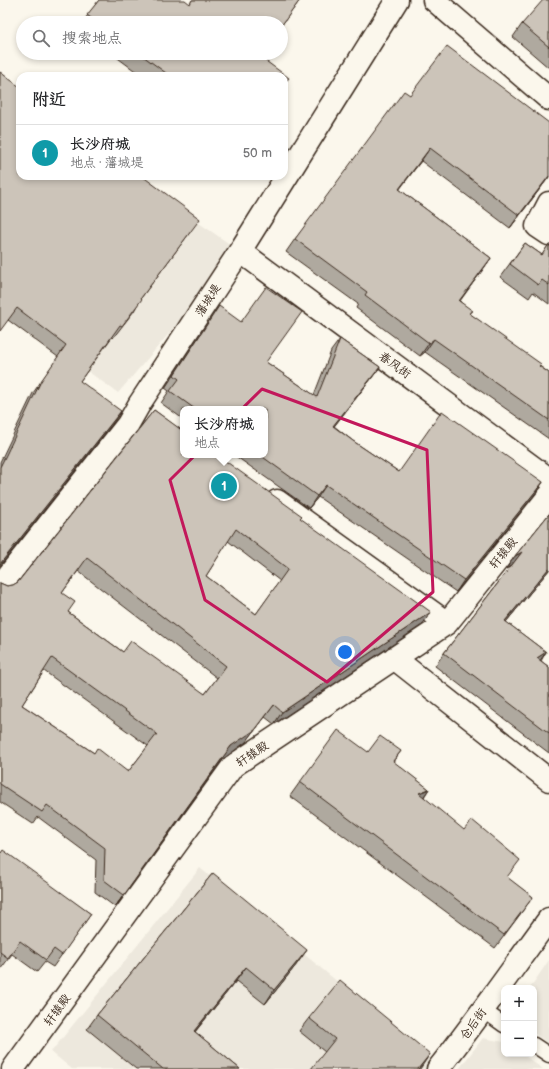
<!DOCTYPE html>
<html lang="zh">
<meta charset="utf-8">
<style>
:root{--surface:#fff;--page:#f2f2f2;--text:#202124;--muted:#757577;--line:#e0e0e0;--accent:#db2777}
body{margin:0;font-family:"Balsamiq Sans","LXGW WenKai TC",sans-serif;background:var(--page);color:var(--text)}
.controls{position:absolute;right:12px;bottom:12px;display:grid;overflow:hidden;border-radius:8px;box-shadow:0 2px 6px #0003}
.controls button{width:36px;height:36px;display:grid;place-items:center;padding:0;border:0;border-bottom:1px solid var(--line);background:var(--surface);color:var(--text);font:20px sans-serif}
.you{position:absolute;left:345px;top:652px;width:14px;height:14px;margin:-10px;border:3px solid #fff;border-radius:50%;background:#1a73e8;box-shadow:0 0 0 6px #1a73e833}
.badge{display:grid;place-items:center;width:26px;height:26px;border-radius:50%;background:var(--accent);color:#fff;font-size:13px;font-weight:700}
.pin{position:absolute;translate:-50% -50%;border:2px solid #fff;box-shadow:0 1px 4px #0006}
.popup{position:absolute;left:180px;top:406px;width:88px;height:52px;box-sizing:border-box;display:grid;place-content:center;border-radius:8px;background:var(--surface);filter:drop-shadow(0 1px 3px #0005);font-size:13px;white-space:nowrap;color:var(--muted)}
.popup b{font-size:15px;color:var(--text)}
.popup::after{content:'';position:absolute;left:50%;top:100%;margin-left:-8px;border:8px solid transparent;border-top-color:var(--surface)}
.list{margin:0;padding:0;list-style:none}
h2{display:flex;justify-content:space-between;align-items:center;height:52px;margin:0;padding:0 16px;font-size:17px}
h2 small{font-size:13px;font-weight:400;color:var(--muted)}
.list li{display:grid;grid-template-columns:26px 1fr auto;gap:12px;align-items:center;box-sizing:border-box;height:56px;padding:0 16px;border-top:1px solid var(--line)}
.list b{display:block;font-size:15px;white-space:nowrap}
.list p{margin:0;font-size:13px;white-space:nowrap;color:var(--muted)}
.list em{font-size:13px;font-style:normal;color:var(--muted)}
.icon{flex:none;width:22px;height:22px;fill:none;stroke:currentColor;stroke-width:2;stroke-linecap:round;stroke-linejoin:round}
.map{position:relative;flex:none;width:549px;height:1069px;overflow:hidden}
.search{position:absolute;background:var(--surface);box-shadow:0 2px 6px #0003;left:16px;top:16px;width:272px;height:44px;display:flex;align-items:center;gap:10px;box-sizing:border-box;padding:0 14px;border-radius:22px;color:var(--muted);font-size:15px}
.panel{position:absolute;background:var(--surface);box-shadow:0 2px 6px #0003;left:16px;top:72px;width:272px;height:108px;border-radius:12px}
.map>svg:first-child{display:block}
.built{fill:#ede8dd}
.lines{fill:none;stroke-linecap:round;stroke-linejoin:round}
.service-casing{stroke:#3b2a1e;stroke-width:17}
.minor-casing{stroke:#3b2a1e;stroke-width:25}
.service{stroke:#fbf7ec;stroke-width:14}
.minor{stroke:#fbf7ec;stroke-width:22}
.wall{fill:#afa99f;stroke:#3b2a1e;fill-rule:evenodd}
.shaded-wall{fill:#8f8982;stroke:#3b2a1e}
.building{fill:#ccc4b9;stroke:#3b2a1e;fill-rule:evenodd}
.marked{fill:none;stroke:#c2185b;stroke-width:3;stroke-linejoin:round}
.labels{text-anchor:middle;stroke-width:4;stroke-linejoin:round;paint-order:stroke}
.street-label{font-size:12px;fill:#3b2a1e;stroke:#fbf7ec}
</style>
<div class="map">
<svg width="549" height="1069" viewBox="0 0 549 1069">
<rect width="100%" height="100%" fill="#fbf7ec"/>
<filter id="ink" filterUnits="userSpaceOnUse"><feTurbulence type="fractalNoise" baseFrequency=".025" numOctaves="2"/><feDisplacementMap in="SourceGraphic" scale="8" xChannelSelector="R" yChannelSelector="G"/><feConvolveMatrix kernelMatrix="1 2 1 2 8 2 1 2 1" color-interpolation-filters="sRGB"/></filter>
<g filter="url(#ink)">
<!-- built -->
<path class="built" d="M20,176H130L240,251L118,393L0,308Z
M200,868L432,1060L425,1069H72L51,1052Z
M549,960V1044L534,1033V988H530Z
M483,1038L504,1042V1054H522L543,1069H459Z"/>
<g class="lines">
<!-- service casing -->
<g class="service-casing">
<path id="service" d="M483,1010L504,1025
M534,1045L549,1055"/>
</g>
<!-- minor casing -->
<g class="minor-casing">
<path id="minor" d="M434,0L549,99
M549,203L537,226L549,234
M240,251L549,479
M277,501L447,623
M0,586L128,424L140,403L240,251L397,0
M394,658L549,780
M13,1069L233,766L447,623L549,496
M438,1069C477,1020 512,969 549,919"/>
</g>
<!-- service -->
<use href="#service" class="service"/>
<!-- minor -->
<use href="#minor" class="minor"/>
</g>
<!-- wall -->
<path class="wall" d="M99,0L190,4L192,0H300L281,26V23H82Z
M549,0V68L513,37L522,24Z
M111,53H261L259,56L284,76H142Z
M0,72L191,231L141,298L134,311L113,338L112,337L80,381L113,423L0,566V462L33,393L58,357L8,320Z
M410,95L549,177L510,228L421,161L399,189L491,258L460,301L470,314L549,373V439L425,352L420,356L356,308L358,304L286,252L295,239Z
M525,243L542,255L549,244V304L533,292L529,298L500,277Z
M219,306L266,362L314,395L331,351L340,339L380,367L371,379L334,426L353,441L399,472L543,482L535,494L456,592L318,497L309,508L234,455H265V409H183V419L161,403L169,391L165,388Z
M154,410L300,519L422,625L274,724L265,717L246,742L223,759L115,907L95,892L96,860L38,817L33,824L0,802V583L7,586L13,585L18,582ZM228,541L280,581L256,614L206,576ZM78,571L217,678L205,694L123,652L68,612L62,593ZM44,671L148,746L128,772L94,753L22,705Z
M549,514V570L506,622L546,652L541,661L549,667V753L435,666L444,653L511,566L506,569L515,556Z
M401,751L393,762L429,789L424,797L507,878L533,897L495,948L290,796L300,782L368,752Z
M0,852L91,914L53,967L45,962L37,972L12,954L0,970Z
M213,873L297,964L265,1004L236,981L195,1032L240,1069H136L87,1029L97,1015Z
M309,1018L430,1054L325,1052L299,1031Z"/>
<!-- shaded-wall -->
<path class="shaded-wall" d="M430,148L421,161L390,202L399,189Z
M549,176V177L510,228L519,215Z
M491,258L482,271L450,313L459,301Z
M434,339L425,352L420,356L429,343Z
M380,367L371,379L325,438L333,426Z
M121,411L113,423L0,566V564Z
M543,482L535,494L456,592L464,580Z
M326,485L318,497L309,508L317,496Z
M522,552L512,565L506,569L515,556Z
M549,568V570L496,634L505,621Z
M431,612L422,625L274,724L282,712Z
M546,652L537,665V658Z
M274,705L246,742L223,759L115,907L231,746Z
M429,789L420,802L419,793Z
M307,950L297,964L265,1004L274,990Z
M246,967L236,981L184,1045L194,1031Z
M430,1054L420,1069H418Z"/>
<!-- building -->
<path class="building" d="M99,0H185L190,4L192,0H300L281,26V23H98L87,15Z
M543,0H549V47L522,24Z
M447,46L549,123V176L519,215L430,148L399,189L491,258L459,301L473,311L469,313L541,364L539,366L549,373V420L434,339L429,343L365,295L367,292L295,239L404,91L410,95Z
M139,53H261L259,56L289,78L284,84V76H170Z
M0,72L20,87V176H142L200,219L141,298L142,299L122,326L120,325L80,381L121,411L0,564V467L6,455L41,381L66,345L17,308L0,331Z
M525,243L542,255L549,244V285L542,280L538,285L510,264Z
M266,287L302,312L266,362L317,397L340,339L380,367L333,426L353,441L399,472L442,411L543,482L464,580L326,485L317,496L260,455H265V409H195L170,391L179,379L174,375L219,306L241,322Z
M154,410L183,431V455H217L302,516L300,518L431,612L282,712L274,705L255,730L231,746L124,895L104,880L105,848L47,805L42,812L0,784V583L7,586L13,585L18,582ZM236,529L288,569L256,614L206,576ZM87,558L226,666L205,694L131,641L123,652L68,612L75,602L62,593ZM52,658L157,734L128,772L97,748L94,753L22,705Z
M549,514V568L505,621L546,652L537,658L549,667V733L444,653L522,552L515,556Z
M338,730L368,752L380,736L401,751L393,761L429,789L419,793L464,830L472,820L520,860L507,877L533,897L504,935L300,782Z
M3,850L91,914L62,955L54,949L46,960L20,941L8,958L0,952V852L1,853Z
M213,873L307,950L274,990L246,967L194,1031L240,1069H163L97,1015Z
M340,980L430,1054L418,1069H311L335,1039L309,1018Z"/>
</g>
<!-- marked area -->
<path class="marked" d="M262,389L427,450L433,592L327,682L205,600L170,480Z"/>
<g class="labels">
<!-- street labels -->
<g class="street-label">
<text transform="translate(208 300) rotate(-57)" y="4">藩城堤</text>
<text transform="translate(395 365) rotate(36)" y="4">春风街</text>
<text transform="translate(503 553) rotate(-51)" y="4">轩辕殿</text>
<text transform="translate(252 754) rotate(-34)" y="4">轩辕殿</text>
<text transform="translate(57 1010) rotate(-54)" y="4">轩辕殿</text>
<text transform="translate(473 1024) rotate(-54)" y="4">仓后街</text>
</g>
</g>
</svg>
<div class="controls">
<button>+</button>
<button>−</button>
</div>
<div class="you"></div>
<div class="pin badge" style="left:224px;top:486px;background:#0f9aa8">1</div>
<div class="popup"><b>长沙府城</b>地点</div>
<div class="search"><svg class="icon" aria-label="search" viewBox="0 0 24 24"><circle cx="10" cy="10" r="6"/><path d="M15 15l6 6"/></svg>搜索地点</div>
<section class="panel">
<h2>附近<small></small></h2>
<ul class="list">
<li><span class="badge" style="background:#0f9aa8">1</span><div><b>长沙府城</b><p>地点 · 藩城堤</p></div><em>50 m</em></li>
</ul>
</section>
</div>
